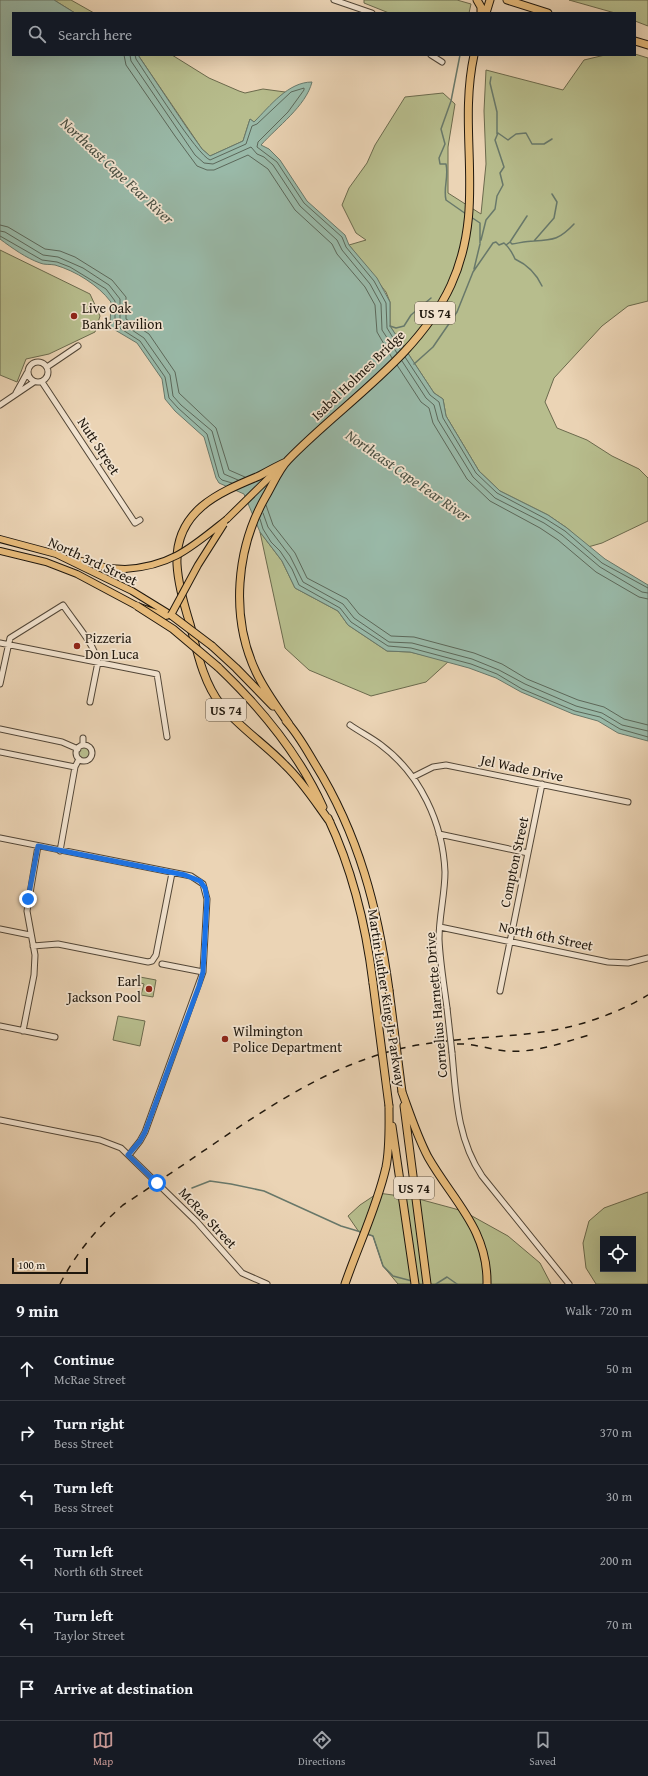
<!DOCTYPE html>
<meta charset="utf-8">
<style>
:root{--surface:#171b24;--page:#242831;--text:#f1f3f6;--muted:#9ea1a6;--line:#363941;--accent:#c59692}
body{margin:0;font-family:"Gentium Book Plus",serif;background:var(--page);color:var(--text)}
.controls{position:absolute;right:12px;bottom:12px;display:grid;overflow:hidden;border-radius:0px;box-shadow:0 4px 16px #0002}
.controls button{width:36px;height:36px;display:grid;place-items:center;padding:0;border:0;border-bottom:1px solid var(--line);background:var(--surface);color:var(--text);font:20px sans-serif}
.scale{position:absolute;left:12px;bottom:10px;width:76px;box-sizing:border-box;padding-left:4px;border:2px solid #1f170d;border-top:0;font-size:11px;line-height:14px;white-space:nowrap;color:#1f170d;-webkit-text-stroke:3px #f2e3cf;paint-order:stroke}
.stop{position:absolute;width:12px;height:12px;margin:-9px;border:3px solid #1a73e8;border-radius:50%;background:#fff}
.stop.end{background:#1a73e8;border-color:#fff;box-shadow:0 1px 4px #0008}
.list{margin:0;padding:0;list-style:none}
h2{display:flex;justify-content:space-between;align-items:center;height:52px;margin:0;padding:0 16px;font-size:17px}
h2 small{font-size:13px;font-weight:400;color:var(--muted)}
.list li{display:grid;grid-template-columns:26px 1fr auto;gap:12px;align-items:center;box-sizing:border-box;height:64px;padding:0 16px;border-top:1px solid var(--line)}
.list b{display:block;font-size:15px;white-space:nowrap}
.list p{margin:0;font-size:13px;white-space:nowrap;color:var(--muted)}
.list em{font-size:13px;font-style:normal;color:var(--muted)}
.icon{flex:none;width:22px;height:22px;fill:none;stroke:currentColor;stroke-width:2;stroke-linecap:round;stroke-linejoin:round}
.map{position:relative;flex:none;width:648px;height:1284px;overflow:hidden}
.search{position:absolute;background:var(--surface);box-shadow:0 4px 16px #0002;left:12px;right:12px;top:12px;height:44px;display:flex;align-items:center;gap:10px;box-sizing:border-box;padding:0 14px;border-radius:0px;color:var(--muted);font-size:15px}
.sheet{height:436px;background:var(--surface)}
nav{display:flex;justify-content:space-around;align-items:center;box-sizing:border-box;height:56px;border-top:1px solid var(--line);background:var(--surface);font-size:11px;color:var(--muted)}
nav a{display:grid;justify-items:center;gap:2px}
nav .on{color:var(--accent)}
.map>svg:first-child{display:block}
.green{fill:#b7bd8d;stroke:#6b6a4d;fill-rule:evenodd}
.water{fill:#99b9a8;stroke:#68786a}
.lines{fill:none;stroke-linecap:round;stroke-linejoin:round}
.shore{stroke:#5c685a;stroke-width:1}
.stream{stroke:#68786a;stroke-width:1.5}
.minor-casing{stroke:#524637;stroke-width:7}
.major-casing{stroke:#1f170d;stroke-width:8}
.highway-casing{stroke:#1f170d;stroke-width:9}
.minor{stroke:#f2e3cf;stroke-width:5}
.major{stroke:#e6ba7a;stroke-width:6}
.highway{stroke:#e6ba7a;stroke-width:7}
.rail{stroke:#1f170d;stroke-width:1.5;stroke-dasharray:7 7;stroke-linecap:butt}
.minor-bridge-casing{stroke:#524637;stroke-width:7;stroke-linecap:butt}
.major-bridge-casing{stroke:#1f170d;stroke-width:8;stroke-linecap:butt}
.highway-bridge-casing{stroke:#1f170d;stroke-width:9;stroke-linecap:butt}
.minor-bridge{stroke:#f2e3cf;stroke-width:5}
.major-bridge{stroke:#e6ba7a;stroke-width:6}
.highway-bridge{stroke:#e6ba7a;stroke-width:7}
.route{stroke:#1a73e8;stroke-width:5}
.poi-dot{fill:#8f2418;stroke:#f2e3cf;stroke-width:1.5}
.labels{text-anchor:middle;stroke-width:3.5;stroke-linejoin:round;paint-order:stroke}
.shield{fill:#f2e3cf;stroke:#5e5447;stroke-width:1}
.shield-label{font-size:13px;font-weight:bold;fill:#1f170d}
.poi-label{font-size:14px;fill:#1f170d;stroke:#f2e3cf;text-anchor:start}
.street-label{font-size:14px;fill:#1f170d;stroke:#f2e3cf}
.water-label{font-size:15px;font-style:italic;fill:#4a5043;stroke:#f2e3cf}
</style>
<div class="map">
<svg width="648" height="1284" viewBox="0 0 648 1284">
<rect width="100%" height="100%" fill="#ebd4b5"/>
<filter id="stains"><feTurbulence type="fractalNoise" baseFrequency=".005" numOctaves="4"/><feColorMatrix values="0 0 0 0 .2 0 0 0 0 .09 0 0 0 0 .02 0 0 0 .5 -.17"/></filter>
<radialGradient id="worn" r=".72"><stop offset=".6" stop-color="#630" stop-opacity="0"/><stop offset="1" stop-color="#630" stop-opacity=".3"/></radialGradient>
<!-- green -->
<path class="green" d="M54,0H71L94,13H75Z
M364,0H457L471,4L469,13H389L364,3Z
M569,0H648V26L635,21V13H615Z
M635,54L648,58V301L628,306L602,326L554,378L545,402L557,428L587,440L612,456L639,469L648,478V521L602,543L588,547L567,528L548,515L500,491L479,471L446,416L443,399L434,393L390,326V302L386,292L349,245L366,240L356,233L342,205L349,188L367,163L375,145L405,97L443,93L455,104L448,147V193L481,214L486,164L484,111L486,70L563,90L584,60L605,55Z
M138,55H172L209,78L239,91L245,93L263,89L285,92L254,122L250,119L243,141L210,156L202,149Z
M0,250L90,294L100,316L95,332L49,354L26,359L17,382L0,375Z
M260,532L282,561L295,588L338,611L348,625L387,651L410,652L449,661L426,682L371,696L309,670L285,648Z
M78.5 753a5.5 5.5 0 1 1 11 0a5.5 5.5 0 1 1-11 0Z
M140,977L156,980L153,997L141,995L144,984L138,982Z
M118,1016L145,1021L140,1046L113,1040Z
M648,1192V1284H596L586,1268L583,1243L589,1221L604,1208ZM603,1239H633V1269H603Z
M378,1193L415,1198L463,1211L508,1236L540,1263L551,1284H398L383,1266L373,1236L359,1232L348,1216L360,1205Z"/>
<!-- water -->
<path class="water" d="M0,0H54L75,13H13V55H138L187,128L202,149L210,156L243,141L250,119L254,122C270,106 288,82 312,82C306,106 277,127 261,145L269,149L280,160L307,201L345,235L349,245L377,278L390,302V326L434,393L443,399L446,416L479,471L500,491L548,515L567,528L605,559L648,585V741L618,733L598,721L573,714L521,692L496,678L469,668L410,652L387,651L348,625L338,611L295,588L282,561L260,532L244,494L219,483L216,478L204,437L175,411L165,399L162,379L137,343L110,327L111,302C98,285 76,271 55,265C50,264 44,265 40,263C26,258 12,248 0,239Z"/>
<g class="lines">
<!-- shore -->
<path class="shore" d="M124,55L126,65L175,136L197,166L207,170H214L248,155L268,169L295,210L332,244L337,254L365,287L375,305L377,332L392,358
M130,55L131,61L195,155L204,163L213,164L251,147L257,154L264,157L273,165L300,206L337,240L342,250L370,284L381,304L382,330L397,353
M135,55L136,59C147,75 197,155 210,160L246,144L252,126L257,124L291,92L304,88V90L288,112L258,142L257,147L277,162L304,203L342,237L346,247L374,281L386,303L387,328L400,349
M0,225L8,227L45,249L60,251L75,257L112,280L126,297V319L149,334L175,372L179,393L216,428L229,470L245,477
M0,231L5,232L43,255L58,257L83,268L109,285L120,299V322L144,338L170,375L173,396L181,405L212,431L224,474L238,480
M0,236L42,260L57,262L70,267L106,289L115,301V325L140,341L165,377L169,398L178,408L207,434L219,477L222,480L232,483
M405,357L430,395L439,402L443,418L476,473L497,493L546,519L565,531L602,563L648,588
M402,361L426,398L434,405L438,420L473,477L495,498L544,523L562,535L600,567L642,592L648,593
M397,365L421,402L429,408L433,423L467,479L490,501L540,528L558,540L596,572L639,597L648,599
M266,505L273,525L295,553L307,578L347,599L359,614L391,636L414,637L474,653L502,664L527,679L578,700L604,707L624,719L648,725
M263,513L268,527L290,556L303,582L343,604L354,618L389,642L412,643L472,659L499,670L525,684L576,706L602,713L622,725L648,731
M260,519L263,529L271,542L280,551L292,569L299,585L340,608L351,622L388,646L411,648L471,664L497,674L522,689L575,711L600,717L620,729L648,737"/>
<!-- stream -->
<path class="stream" d="M460,55L451,101L441,129L445,144L439,158L440,164H446C449,177 443,188 446,200L466,214
M491,77L490,83L497,112V134
M471,217L480,223V243
M481,240L486,220L495,209L497,196L503,185L500,173L504,167L495,140L498,133L508,140L516,134L526,133L532,144H544L552,139
M534,241L554,218L557,202L552,194
M510,242L512,244C519,243 527,241 534,241C554,240 560,239 574,224
M506,245L510,242L527,216
M474,269L480,244
M390,326L396,328L404,326L411,315L431,298
M414,364L433,347L457,312L473,272L493,243L496,242L499,245L504,243C510,248 512,252 515,259C528,265 536,273 542,286
M192,1188L210,1181L231,1184L264,1191L341,1226L361,1232
M367,1234L373,1236L383,1266L393,1276L412,1281
M436,1284L447,1277L457,1284"/>
<!-- minor casing -->
<g class="minor-casing">
<path id="minor" d="M334,0L372,13
M431,55L442,62
M28 372a10 10 0 1 1 20 0a10 10 0 1 1-20 0Z
M47,367L78,346
M42,382L135,523L140,520
M16,393L27,373
M0,405L34,382
M96,464L103,459
M0,643L157,674L167,737
M0,684L10,638L63,605C75,623 93,642 98,662L90,702
M350,725C360,732 372,738 381,745C420,774 443,823 445,872C445,894 439,916 439,939C440,962 444,985 447,1008
M0,729L62,742L78,749
M83,745V738
M76 753a8 8 0 1 1 16 0a8 8 0 1 1-16 0Z
M0,752L75,767
M413,777L433,767L446,765L628,802
M439,834L528,853
M0,838L191,876L203,884L207,899L203,972L145,1132L140,1141L129,1155
M60,851L75,767L79,759
M440,927L608,962L628,963L648,958
M0,929L30,935
M33,946L58,944L148,962L152,961L156,955L172,873
M162,964L203,972
M500,991L542,784
M0,1026L55,1037
M23,1031L34,975L35,955L27,911L38,846
M452,1053C456,1096 457,1139 482,1176L569,1284
M0,1120L100,1140L121,1148L197,1222L242,1273L267,1284"/>
</g>
<!-- major casing -->
<g class="major-casing">
<path id="major" d="M227,519L279,468
M0,539L56,554L132,591L171,615
M0,551L46,562L77,574L137,606L165,616L171,615
M74,559L108,568L125,569"/>
</g>
<!-- highway casing -->
<g class="highway-casing">
<path id="highway" d="M477,0L481,7V13
M507,0L548,13
M486,13L490,0
M635,41L648,45
M286,462C277,466 268,471 259,476C218,493 175,511 177,564C178,584 184,605 190,624C197,651 203,682 221,705C240,728 265,744 285,765C303,782 316,803 330,822
M212,646L236,668L273,706
M218,667C260,707 299,754 323,807
M286,721C298,734 306,749 315,764C359,835 378,909 389,990
M289,724C277,707 265,691 256,672C230,617 236,548 266,496C273,484 279,469 288,460C342,404 418,357 451,285C487,206 457,134 474,55
M328,818C353,871 366,926 373,983
M402,1092C410,1114 417,1136 428,1157C453,1201 488,1229 487,1284
M404,1106L427,1284
M392,1126L415,1284
M345,1284C358,1246 377,1207 386,1167C390,1147 389,1126 389,1106"/>
</g>
<!-- minor -->
<use href="#minor" class="minor"/>
<!-- major -->
<use href="#major" class="major"/>
<!-- highway -->
<use href="#highway" class="highway"/>
<!-- rail -->
<path class="rail" d="M457,1044C474,1043 490,1050 507,1051C535,1053 562,1043 589,1035
M60,1284C76,1253 97,1228 123,1205C155,1184 186,1163 218,1141C273,1104 326,1069 391,1051C442,1037 497,1039 549,1031C584,1025 618,1013 648,995"/>
<!-- minor-bridge casing -->
<g class="minor-bridge-casing">
<path id="minor-bridge" d="M447,1008L452,1053"/>
</g>
<!-- major-bridge casing -->
<g class="major-bridge-casing">
<path id="major-bridge" d="M125,569C172,566 192,547 227,519
M171,615L198,565L224,524"/>
</g>
<!-- highway-bridge casing -->
<g class="highway-bridge-casing">
<path id="highway-bridge" d="M137,606L173,629L218,667
M171,615L212,646
M373,983L389,1106
M389,990L402,1092"/>
</g>
<!-- minor-bridge -->
<use href="#minor-bridge" class="minor-bridge"/>
<!-- major-bridge -->
<use href="#major-bridge" class="major-bridge"/>
<!-- highway-bridge -->
<use href="#highway-bridge" class="highway-bridge"/>
</g>
<g class="lines">
<!-- route -->
<path class="route" d="M28,899L38,846L185,875L200,881L205,888L207,899L203,972L199,986L145,1132L140,1141L128,1155L157,1183"/>
</g>
<!-- markers -->
<g class="poi-dot">
<circle cx="74" cy="316" r="4"/>
<circle cx="77" cy="646" r="4"/>
<circle cx="149" cy="989" r="4"/>
<circle cx="225" cy="1039" r="4"/>
</g>
<g class="labels">
<!-- shield labels -->
<g class="shield">
<rect x="415" y="302" width="40" height="22" rx="3"/>
<rect x="206" y="699" width="40" height="22" rx="3"/>
<rect x="394" y="1177" width="40" height="22" rx="3"/>
</g>
<g class="shield-label">
<text x="435" y="318">US 74</text>
<text x="226" y="715">US 74</text>
<text x="414" y="1193">US 74</text>
</g>
<!-- poi labels -->
<g class="poi-label">
<text x="82" y="313">Live Oak<tspan x="82" dy="16">Bank Pavilion</tspan></text>
<text x="85" y="643">Pizzeria<tspan x="85" dy="16">Don Luca</tspan></text>
<text x="141" y="986" text-anchor="end">Earl<tspan x="141" dy="16">Jackson Pool</tspan></text>
<text x="233" y="1036">Wilmington<tspan x="233" dy="16">Police Department</tspan></text>
</g>
<!-- street labels -->
<g class="street-label">
<text transform="translate(358 375) rotate(-44)" y="5">Isabel Holmes Bridge</text>
<text transform="translate(99 446) rotate(57)" y="5">Nutt Street</text>
<text transform="translate(93 561) rotate(25)" y="5">North 3rd Street</text>
<text transform="translate(522 768) rotate(12)" y="5">Jel Wade Drive</text>
<text transform="translate(514 862) rotate(-78)" y="5">Compton Street</text>
<text transform="translate(546 936) rotate(12)" y="5">North 6th Street</text>
<text transform="translate(387 998) rotate(81)" y="5">Martin Luther King Jr Parkway</text>
<text transform="translate(436 1005) rotate(-95)" y="5">Cornelius Harnette Drive</text>
<text transform="translate(208 1218) rotate(47)" y="5">McRae Street</text>
</g>
<!-- water labels -->
<g class="water-label">
<text transform="translate(117 171) rotate(43)" y="5">Northeast Cape Fear River</text>
<text transform="translate(408 476) rotate(35)" y="5">Northeast Cape Fear River</text>
</g>
</g>
<rect width="100%" height="100%" filter="url(#stains)"/>
<rect width="100%" height="100%" fill="url(#worn)"/>
</svg>
<div class="controls">
<button><svg class="icon" aria-label="locate" viewBox="0 0 24 24"><circle cx="12" cy="12" r="6"/><path d="M12 2v4M12 18v4M2 12h4M18 12h4"/></svg></button>
</div>
<div class="scale">100 m</div>
<div class="stop" style="left:157px;top:1183px"></div>
<div class="stop end" style="left:28px;top:899px"></div>
<div class="search"><svg class="icon" aria-label="search" viewBox="0 0 24 24"><circle cx="10" cy="10" r="6"/><path d="M15 15l6 6"/></svg>Search here</div>
</div>
<section class="sheet">
<h2>9 min<small>Walk · 720 m</small></h2>
<ul class="list">
<li><svg class="icon" aria-label="ahead" viewBox="0 0 24 24"><path d="M12 20V5M6 11l6-6 6 6"/></svg><div><b>Continue</b><p>McRae Street</p></div><em>50 m</em></li>
<li><svg class="icon" aria-label="right" viewBox="0 0 24 24"><path d="M7 20v-9h11M14 6l5 5-5 5"/></svg><div><b>Turn right</b><p>Bess Street</p></div><em>370 m</em></li>
<li><svg class="icon" aria-label="left" viewBox="0 0 24 24"><path d="M17 20v-9H6M10 6l-5 5 5 5"/></svg><div><b>Turn left</b><p>Bess Street</p></div><em>30 m</em></li>
<li><svg class="icon" aria-label="left" viewBox="0 0 24 24"><path d="M17 20v-9H6M10 6l-5 5 5 5"/></svg><div><b>Turn left</b><p>North 6th Street</p></div><em>200 m</em></li>
<li><svg class="icon" aria-label="left" viewBox="0 0 24 24"><path d="M17 20v-9H6M10 6l-5 5 5 5"/></svg><div><b>Turn left</b><p>Taylor Street</p></div><em>70 m</em></li>
<li><svg class="icon" aria-label="arrive" viewBox="0 0 24 24"><path d="M6 21V4h12l-3 4 3 4H6"/></svg><div><b>Arrive at destination</b></div></li>
</ul>
</section>
<nav>
<a class="on"><svg class="icon" aria-label="map" viewBox="0 0 24 24"><path d="M3 6l6-2 6 2 6-2v14l-6 2-6-2-6 2zM9 4v14M15 6v14"/></svg>Map</a>
<a><svg class="icon" aria-label="directions" viewBox="0 0 24 24"><path d="M12 3l9 9-9 9-9-9zM9 14v-3h6M13 9l2 2-2 2"/></svg>Directions</a>
<a><svg class="icon" aria-label="saved" viewBox="0 0 24 24"><path d="M7 4h10v16l-5-4-5 4z"/></svg>Saved</a>
</nav>
